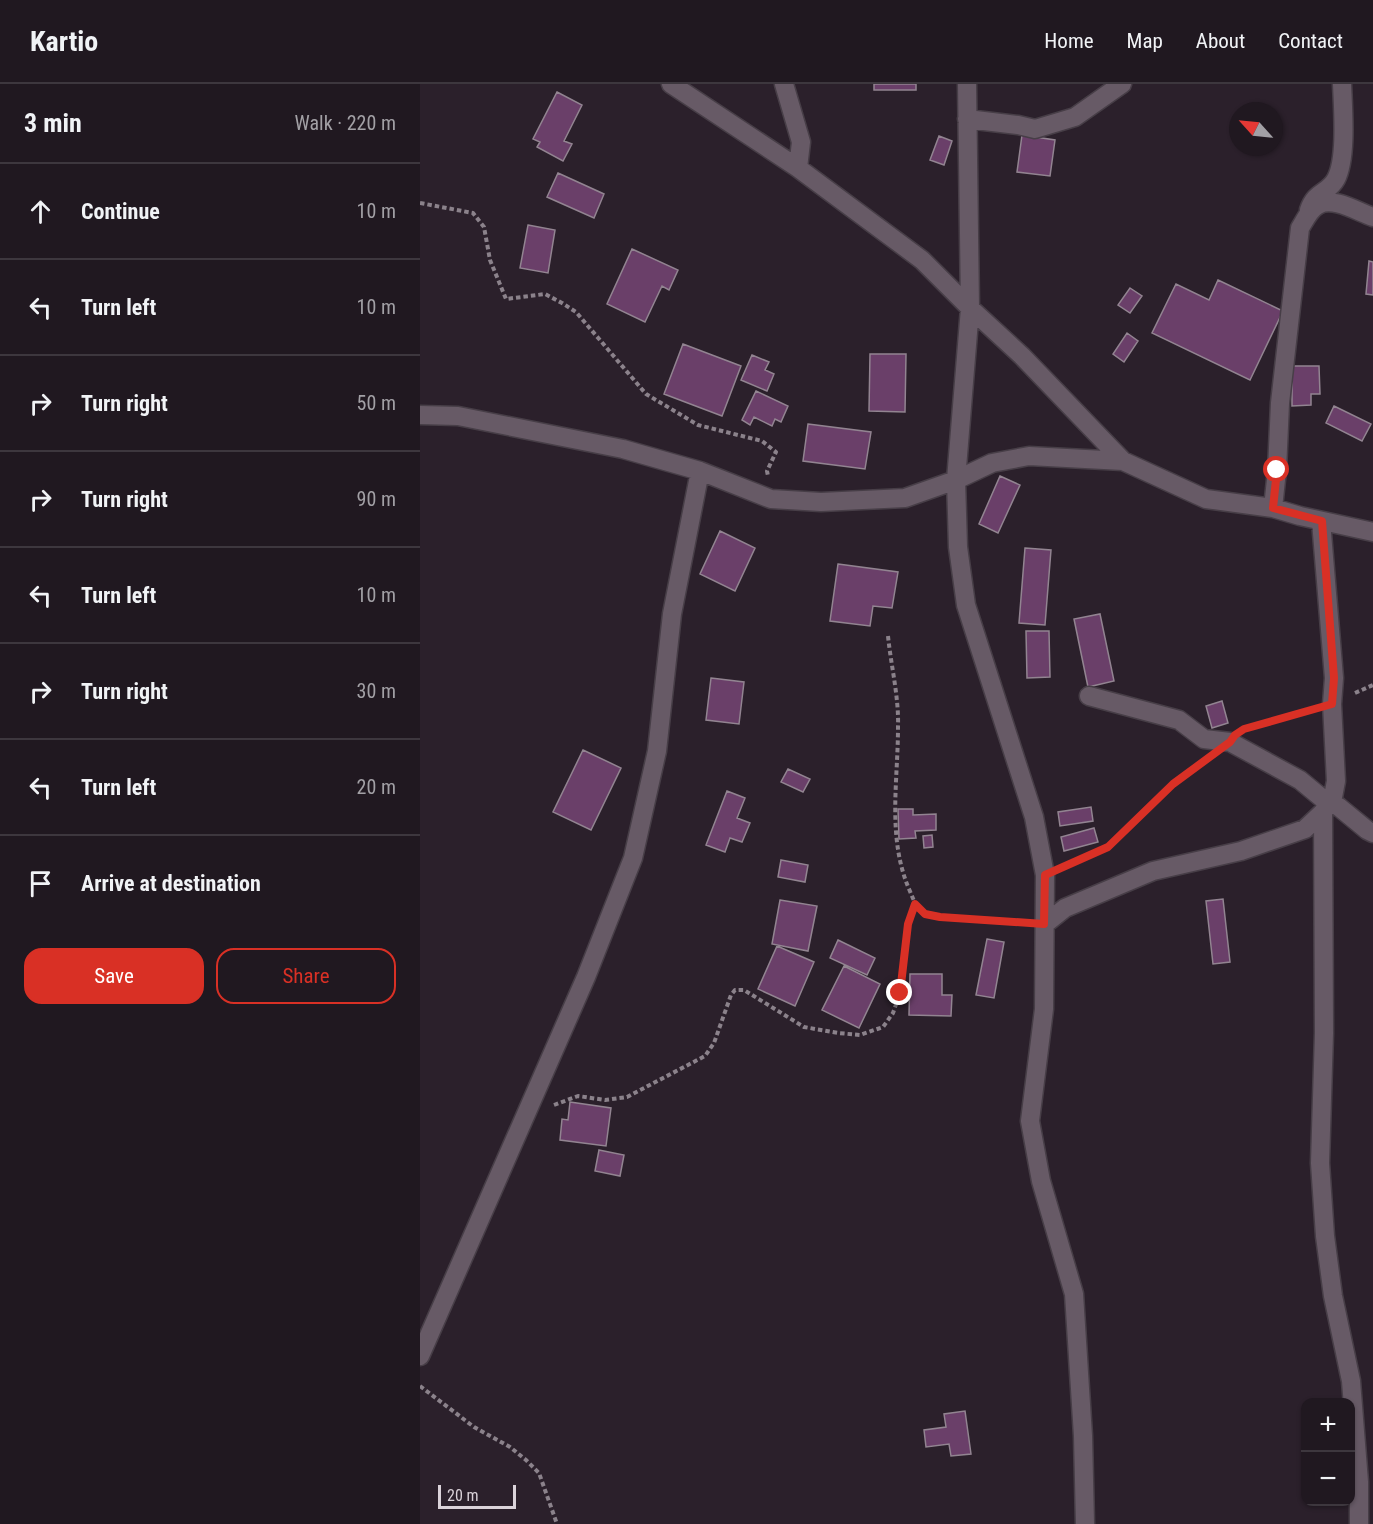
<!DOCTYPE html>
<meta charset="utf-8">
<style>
:root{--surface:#201820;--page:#282129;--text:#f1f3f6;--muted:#a2a0a5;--line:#3d373e;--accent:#d93025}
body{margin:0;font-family:"Roboto Condensed",sans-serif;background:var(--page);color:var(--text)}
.controls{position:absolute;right:18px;bottom:18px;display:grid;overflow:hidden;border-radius:12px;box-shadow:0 2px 4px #0004}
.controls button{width:54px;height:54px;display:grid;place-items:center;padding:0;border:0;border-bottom:2px solid var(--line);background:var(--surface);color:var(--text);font:30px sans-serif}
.compass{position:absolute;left:809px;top:18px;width:54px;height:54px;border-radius:50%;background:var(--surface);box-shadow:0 2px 4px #0004;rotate:297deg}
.scale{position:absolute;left:18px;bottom:15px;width:78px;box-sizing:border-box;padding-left:6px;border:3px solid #dbd3da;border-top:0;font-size:16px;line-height:21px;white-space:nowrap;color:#dbd3da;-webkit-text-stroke:4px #2b202b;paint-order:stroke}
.stop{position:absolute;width:18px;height:18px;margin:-14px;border:4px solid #d93025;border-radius:50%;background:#fff}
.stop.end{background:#d93025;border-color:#fff;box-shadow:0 2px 6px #0008}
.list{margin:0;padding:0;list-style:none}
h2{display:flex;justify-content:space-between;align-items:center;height:78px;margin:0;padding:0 24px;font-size:26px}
h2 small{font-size:20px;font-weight:400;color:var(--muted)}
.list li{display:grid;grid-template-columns:39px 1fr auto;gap:18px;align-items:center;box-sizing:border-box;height:96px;padding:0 24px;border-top:2px solid var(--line)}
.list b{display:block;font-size:22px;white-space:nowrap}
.list em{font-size:20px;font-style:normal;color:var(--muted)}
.actions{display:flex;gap:12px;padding:18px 24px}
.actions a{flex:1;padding:14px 0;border:2px solid var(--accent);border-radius:18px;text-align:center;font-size:21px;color:var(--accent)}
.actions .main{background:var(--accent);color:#fff}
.icon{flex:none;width:33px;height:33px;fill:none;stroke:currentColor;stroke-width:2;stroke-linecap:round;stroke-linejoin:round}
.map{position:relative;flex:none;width:953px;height:1440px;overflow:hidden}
header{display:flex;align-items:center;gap:36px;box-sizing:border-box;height:84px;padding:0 30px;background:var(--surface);border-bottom:2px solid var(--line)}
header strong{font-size:28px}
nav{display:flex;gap:33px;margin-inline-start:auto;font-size:21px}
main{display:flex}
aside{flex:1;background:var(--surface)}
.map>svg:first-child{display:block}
.building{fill:#6a3f69;stroke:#928491;stroke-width:1.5}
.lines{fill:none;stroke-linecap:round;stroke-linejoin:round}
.minor-casing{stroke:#473e47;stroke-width:21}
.path{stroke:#8b828b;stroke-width:4;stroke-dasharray:4.5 3;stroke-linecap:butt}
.minor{stroke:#675a66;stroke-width:18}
.route{stroke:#d93025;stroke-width:8}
</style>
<header>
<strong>Kartio</strong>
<nav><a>Home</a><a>Map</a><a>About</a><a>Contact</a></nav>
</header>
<main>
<aside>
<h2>3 min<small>Walk · 220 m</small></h2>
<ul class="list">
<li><svg class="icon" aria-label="ahead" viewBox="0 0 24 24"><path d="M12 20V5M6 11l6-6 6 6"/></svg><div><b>Continue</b></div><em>10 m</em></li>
<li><svg class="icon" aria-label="left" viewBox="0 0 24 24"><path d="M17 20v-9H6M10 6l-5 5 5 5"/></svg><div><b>Turn left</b></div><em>10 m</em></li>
<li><svg class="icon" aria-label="right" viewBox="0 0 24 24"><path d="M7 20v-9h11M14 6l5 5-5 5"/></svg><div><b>Turn right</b></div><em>50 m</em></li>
<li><svg class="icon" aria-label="right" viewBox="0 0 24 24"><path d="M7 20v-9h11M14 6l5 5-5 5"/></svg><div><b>Turn right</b></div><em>90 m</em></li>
<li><svg class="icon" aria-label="left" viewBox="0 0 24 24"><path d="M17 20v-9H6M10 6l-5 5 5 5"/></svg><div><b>Turn left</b></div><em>10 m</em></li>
<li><svg class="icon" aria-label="right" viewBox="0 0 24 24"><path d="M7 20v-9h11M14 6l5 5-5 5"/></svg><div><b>Turn right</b></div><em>30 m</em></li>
<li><svg class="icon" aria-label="left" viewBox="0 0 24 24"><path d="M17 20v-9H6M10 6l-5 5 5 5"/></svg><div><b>Turn left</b></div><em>20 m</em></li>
<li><svg class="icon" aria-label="arrive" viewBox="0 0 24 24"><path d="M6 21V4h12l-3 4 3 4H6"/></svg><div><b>Arrive at destination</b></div></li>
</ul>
<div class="actions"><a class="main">Save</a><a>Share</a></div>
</aside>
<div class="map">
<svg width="953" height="1440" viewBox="0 0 953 1440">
<rect width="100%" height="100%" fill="#2b202b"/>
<!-- building -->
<path class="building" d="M454,0H496V6H454Z
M137,8L162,21L144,57L152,60L143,77L117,63L120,58L113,55Z
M602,51L635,56L630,92L597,88Z
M519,52L532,57L524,81L510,76Z
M138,89L184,110L174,134L127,113Z
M108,141L135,146L128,189L100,184Z
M212,165L258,186L249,206L242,202L225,238L187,220Z
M949,177L953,178V211L946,210Z
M798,196L863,227L830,296L732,249L756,200L789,216Z
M710,204L722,212L710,229L698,221Z
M707,249L718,257L704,278L693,270Z
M263,260L321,282L302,332L244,310Z
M450,270H486L485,328L449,327Z
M332,271L349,278L345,286L354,290L347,307L321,296Z
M872,282H899L900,310H891V321L872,322Z
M336,307L368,322L361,338L355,335L352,342L334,333L330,341L322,336Z
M914,322L951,340L942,357L906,339Z
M388,340L451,348L445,385L383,377Z
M580,392L600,401L578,449L559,440Z
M300,447L335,464L315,507L280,490Z
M605,464L631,466L625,541L599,539Z
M418,480L478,488L472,524L453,522L450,542L410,537Z
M680,530L694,597L668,603L654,535Z
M606,547H629L630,593L607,594Z
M291,594L324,598L319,640L286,636Z
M802,617L808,639L792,644L786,622Z
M163,666L201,684L171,746L133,728Z
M368,685L390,695L383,708L361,698Z
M307,707L325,714L317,734L330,739L322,758L310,754L305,768L286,761Z
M671,723L673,737L640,742L638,728Z
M478,725H493V731L516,730V746L495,747L496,754L479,755Z
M674,744L678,758L644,767L641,753Z
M512,751L513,763L504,764L503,752Z
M361,776L388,781L385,798L358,793Z
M803,815L810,878L793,880L786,817Z
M360,816L397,822L388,867L352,860Z
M567,855L584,858L574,914L556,911Z
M418,856L455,874L447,891L410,874Z
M357,862L394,878L375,922L338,905Z
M424,882L460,900L439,944L402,926Z
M490,890H522V911H532L531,932L489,931Z
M150,1018L191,1024L186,1062L140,1056L142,1035L148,1036Z
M179,1066L204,1071L200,1092L175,1087Z
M545,1327L551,1370L531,1372L529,1360L506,1363L504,1346L526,1343L524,1330Z"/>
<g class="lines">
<!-- minor casing -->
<g class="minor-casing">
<path id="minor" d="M251,0L378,84L502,176L550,224L602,272L703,377L786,415L853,424L880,432L953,448
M364,0L381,58L378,84
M547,0L550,224L536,396L538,463L546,521L614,733L625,791L624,925L610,1037L621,1097L654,1210L663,1352L665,1440
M547,35L598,41L615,45L655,33L702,0
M889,126C896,106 908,110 916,95C927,74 923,25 922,0
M0,331L38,332L203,365L280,387L351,415L401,418L485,414L536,396L572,379L609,372L703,377
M853,424L857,386L860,319L880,144C885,136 890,125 898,121C913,112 938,128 953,133
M669,612L759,636L784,655L810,658L880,696L903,715L919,723L947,746L953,749
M903,728L904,949L900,1079L905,1152L913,1212L931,1297L939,1398V1440
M625,840L645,824L733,787L821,767L885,745L903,728L913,713L916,697L912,620L914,594L901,437
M0,1272L166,893L213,774L237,667L252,530L280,387"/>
</g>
<!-- path -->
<path class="path" d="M0,119L53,129L64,143L70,176L86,215L125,210L142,219L156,228L226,310L278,341L342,357L356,368L347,387L348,392
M468,552C471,582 479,613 478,643C478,698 467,753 489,805C493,814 495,822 503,828C517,838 583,837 603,838
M935,609L953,601
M829,644L891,626
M644,782L688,763L753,700L786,677
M134,1021L158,1012L185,1016L207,1013L285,972L294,959L311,911L315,906H324L384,943L418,949L440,951L463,943L473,929L480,909L488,840L495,820
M0,1302L54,1343L90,1363L106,1376L119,1389L137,1440"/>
<!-- minor -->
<use href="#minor" class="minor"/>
</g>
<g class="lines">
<!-- route -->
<path class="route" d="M480,909L488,840L495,820L505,830L520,833L624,840L625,791L688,763L753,700L810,658L815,651L824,645L912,620L914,594L902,437L853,424L857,386"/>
</g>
</svg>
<div class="controls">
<button>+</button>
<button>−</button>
</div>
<svg class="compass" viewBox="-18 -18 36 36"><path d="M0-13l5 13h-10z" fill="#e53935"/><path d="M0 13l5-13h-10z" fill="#a2a0a5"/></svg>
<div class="scale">20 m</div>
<div class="stop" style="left:857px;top:386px"></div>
<div class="stop end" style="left:480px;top:909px"></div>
</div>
</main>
